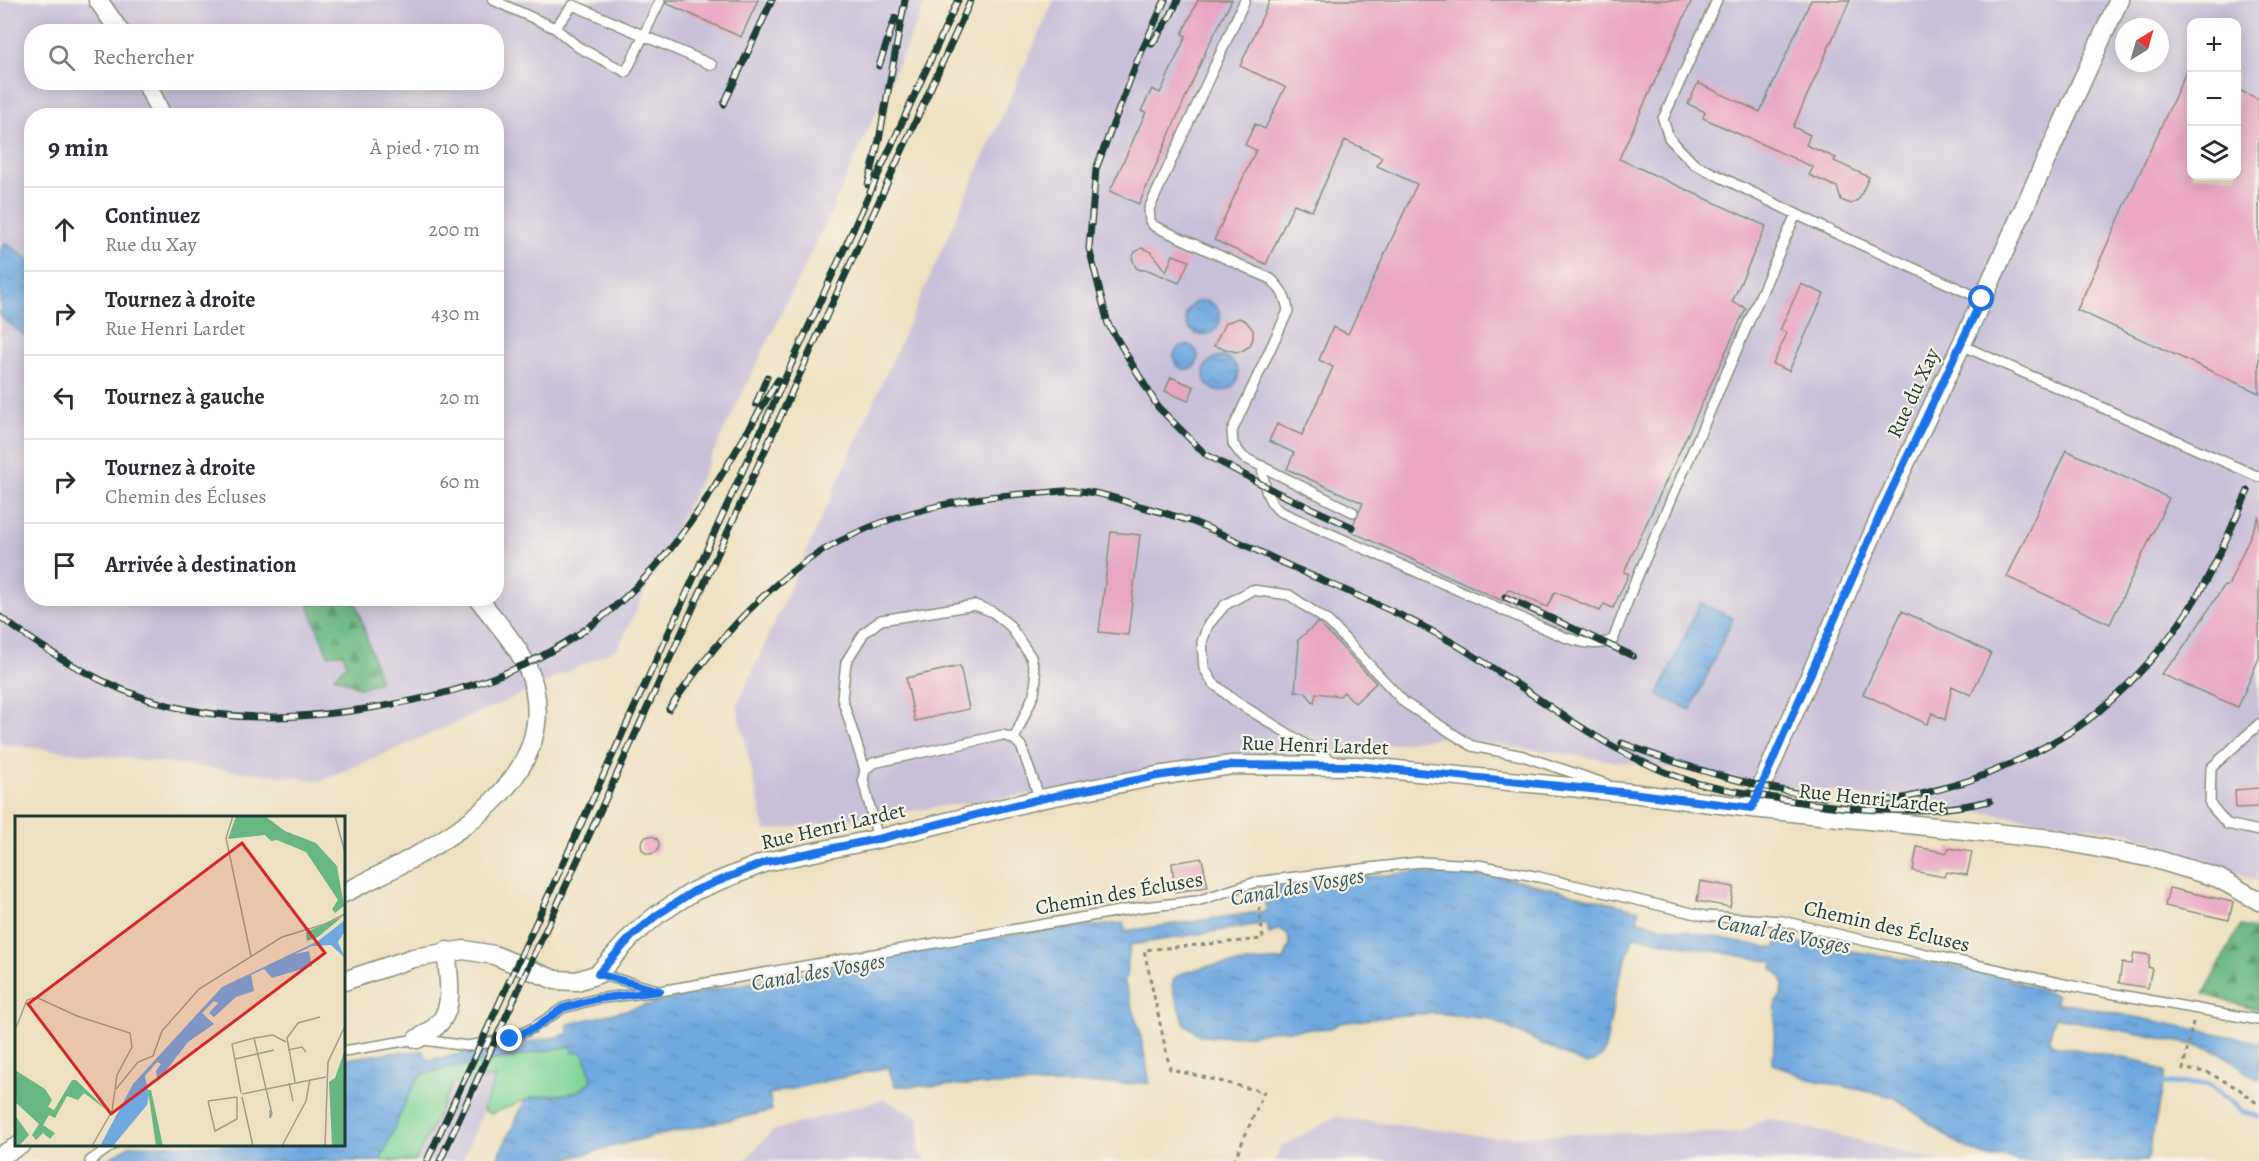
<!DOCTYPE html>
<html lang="fr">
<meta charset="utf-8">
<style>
:root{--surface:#fff;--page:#f7f7f7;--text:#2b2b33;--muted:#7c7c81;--line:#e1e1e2}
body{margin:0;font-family:Alegreya,serif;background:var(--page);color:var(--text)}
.controls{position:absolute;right:18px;top:18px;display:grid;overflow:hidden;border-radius:12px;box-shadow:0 3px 15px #0003}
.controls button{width:54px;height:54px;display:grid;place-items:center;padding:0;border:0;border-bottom:2px solid var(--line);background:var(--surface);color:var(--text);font:30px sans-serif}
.compass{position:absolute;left:2115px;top:18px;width:54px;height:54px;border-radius:50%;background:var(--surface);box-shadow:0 3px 15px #0003;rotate:37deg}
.stop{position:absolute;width:18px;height:18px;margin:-14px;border:4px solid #1a73e8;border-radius:50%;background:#fff}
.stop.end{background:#1a73e8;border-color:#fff;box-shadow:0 2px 6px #0008}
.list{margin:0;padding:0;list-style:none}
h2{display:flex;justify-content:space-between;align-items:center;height:78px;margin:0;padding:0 24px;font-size:26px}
h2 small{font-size:20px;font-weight:400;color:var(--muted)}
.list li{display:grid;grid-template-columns:39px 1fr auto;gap:18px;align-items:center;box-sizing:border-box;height:84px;padding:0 24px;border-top:2px solid var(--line)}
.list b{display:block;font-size:22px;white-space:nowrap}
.list p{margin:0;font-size:20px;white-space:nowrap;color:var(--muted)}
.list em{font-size:20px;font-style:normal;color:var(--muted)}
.icon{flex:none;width:33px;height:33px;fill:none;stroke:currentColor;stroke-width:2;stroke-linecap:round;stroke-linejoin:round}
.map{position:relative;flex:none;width:2259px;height:1161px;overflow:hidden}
.search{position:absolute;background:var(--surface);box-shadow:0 3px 15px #0003;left:24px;top:24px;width:480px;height:66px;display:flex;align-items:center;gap:15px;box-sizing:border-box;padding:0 21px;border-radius:24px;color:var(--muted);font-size:22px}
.panel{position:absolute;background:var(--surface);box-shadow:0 3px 15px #0003;left:24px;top:108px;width:480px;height:498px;border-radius:24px}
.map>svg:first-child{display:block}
.industrial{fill:#c8bfd8;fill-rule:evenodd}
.grass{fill:#81d69a;stroke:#508a67;stroke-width:1.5}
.forest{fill:url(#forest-firs);stroke:#447a5b;stroke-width:1.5}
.water{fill:url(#water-ripples);stroke:#48738a;stroke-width:1.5}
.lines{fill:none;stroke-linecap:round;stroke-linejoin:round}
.stream{stroke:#70a9e0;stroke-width:5}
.building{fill:#e8a6c2}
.lane-casing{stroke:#868f7a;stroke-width:12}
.street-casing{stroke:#868f7a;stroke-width:21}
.path{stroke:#868f7a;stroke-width:3;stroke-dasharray:4.5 4.5;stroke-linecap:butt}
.lane{stroke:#fff;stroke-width:9}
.street{stroke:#fff;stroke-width:18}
.rail-casing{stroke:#1f3d34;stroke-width:7}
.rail{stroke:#f7f3e8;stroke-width:4.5;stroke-dasharray:14;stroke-linecap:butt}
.route{stroke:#1a73e8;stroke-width:8}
.labels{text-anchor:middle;stroke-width:4.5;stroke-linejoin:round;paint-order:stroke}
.street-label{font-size:21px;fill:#1f3d34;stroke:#f7f3e8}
.water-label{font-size:22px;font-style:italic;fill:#33585f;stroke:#f7f3e8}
.inset-road{fill:none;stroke:#9b9f89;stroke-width:1.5}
.view{fill:#d62828;fill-opacity:0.15;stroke:#d62828;stroke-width:3}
.inset-edge{fill:none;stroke:#1f3d34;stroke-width:3}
</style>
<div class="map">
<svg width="2259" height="1161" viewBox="0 0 2259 1161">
<defs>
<pattern id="forest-firs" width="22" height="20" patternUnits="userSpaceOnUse" patternTransform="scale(1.5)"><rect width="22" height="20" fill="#68b782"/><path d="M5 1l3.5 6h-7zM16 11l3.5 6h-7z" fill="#55966b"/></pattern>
<pattern id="water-ripples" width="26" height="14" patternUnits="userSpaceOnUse" patternTransform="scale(1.5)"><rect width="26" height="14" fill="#70a9e0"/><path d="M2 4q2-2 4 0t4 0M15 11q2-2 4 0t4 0" fill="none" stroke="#5b8bb6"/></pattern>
</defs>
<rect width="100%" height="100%" fill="#f7f3e8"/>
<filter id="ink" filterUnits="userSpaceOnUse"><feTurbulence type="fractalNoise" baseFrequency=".0167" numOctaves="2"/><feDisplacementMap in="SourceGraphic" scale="12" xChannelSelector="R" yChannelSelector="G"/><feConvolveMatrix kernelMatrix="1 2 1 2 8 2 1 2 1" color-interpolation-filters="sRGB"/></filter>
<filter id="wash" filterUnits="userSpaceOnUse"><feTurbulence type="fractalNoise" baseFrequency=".008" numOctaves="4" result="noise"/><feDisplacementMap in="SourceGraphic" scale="24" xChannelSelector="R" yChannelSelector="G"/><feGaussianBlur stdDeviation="1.35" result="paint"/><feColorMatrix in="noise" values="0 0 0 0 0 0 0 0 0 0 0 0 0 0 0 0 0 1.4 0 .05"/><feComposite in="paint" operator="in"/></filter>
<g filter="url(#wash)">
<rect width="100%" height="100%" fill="#eee1c1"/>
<!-- industrial -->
<path class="industrial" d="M0,0H927L828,218L618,648L504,702L321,781L0,744ZM32,32H496V82H32ZM32,116H496V598H32Z
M1054,0H2259V881L2130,833L1443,737L765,831L737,706ZM2192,22H2236V176H2192ZM2124,27H2160V63H2124Z
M497,1077L463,1161H415L453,1083Z
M884,1099L920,1118L919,1153L928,1161H744L772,1131Z
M1335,1117L1492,1137L1598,1133H1739L1767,1118L1942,1161H1274L1281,1147Z"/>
<!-- grass -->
<path class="grass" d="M571,1046L574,1052H580L585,1055L592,1080L577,1093L533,1097L491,1114L483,1110L496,1077L453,1083L415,1161H380L408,1096L419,1077L429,1072Z"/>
<!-- forest -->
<path class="forest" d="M323,598L355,599L380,681L360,688L334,676L347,664L343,653L328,655L308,605Z
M2240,926L2259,931V1011L2204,994Z"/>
<!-- water -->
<path class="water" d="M6,243L31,261V341L0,316V251Z
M1186 318a17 17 0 1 1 34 0a17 17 0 1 1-34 0Z
M1174 357a12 12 0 1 1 24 0a12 12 0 1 1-24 0Z
M1204 374a17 17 0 1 1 34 0a17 17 0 1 1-34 0Z
M1700,603L1733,618L1691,710L1658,695Z
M1436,871L1509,878L1639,910L1637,921L1765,947H1776L1778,940L1957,967L2008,979L2057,995L2056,1003L2070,1004L2259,1042V1080L2225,1056L2209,1048L2055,1017L2049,1039L2053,1045L2144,1062L2165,1073L2148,1158L2146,1161H2017L2002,1155L1991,1158L1977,1153L1952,1140L1894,1097L1809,1079L1773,1064L1776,1002C1786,991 1786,976 1772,969L1773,962L1634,936L1617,984L1605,1050L1601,1057L1594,1062L1586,1064L1578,1061L1490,1019L1481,1018L1437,1013L1404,1015L1339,1023L1331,1028L1269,1031L1251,1035L1211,1037L1200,1035L1185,1024L1172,987L1174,979L1180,974L1208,966L1284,960L1290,944L1287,933L1279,929L1269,934L1267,923L1130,945L1125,984L1139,1028L1150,1083L895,1086L888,1067L769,1094L772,1110L770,1111L641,1139L559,1161H496L525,1101C548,1089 573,1103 592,1080L585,1056L580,1052L574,1053L571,1046L429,1072L419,1077L408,1096L380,1161H105L131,1145L344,1144V1060L345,1059L390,1053L423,1051L428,1060L555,1037L568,1034V1024L581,1021L700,992L927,949L1014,934L1124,923L1125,931L1266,911L1263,889L1394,874Z"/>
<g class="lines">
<!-- stream -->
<path class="stream" d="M2157,1083L2208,1084L2244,1112L2259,1117"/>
</g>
<g id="blocks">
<!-- building -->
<path class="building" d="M667,0H758L741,37L666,3Z
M1198,0H1232L1208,46L1139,204L1110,191L1146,112L1141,111L1152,89L1160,93L1186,36L1182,34Z
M1270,0H1692L1619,159L1766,226L1732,302L1746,308L1624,572L1629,574L1613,608L1604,604L1600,611L1555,592L1547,607L1508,589L1503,601L1350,531L1363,503L1287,469L1294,453L1269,441L1277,424L1302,435L1333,367L1319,360L1333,327L1348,334L1417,184L1377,166L1382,157L1345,140L1312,211L1294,204L1266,264L1214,240L1256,150L1245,145L1255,124L1265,129L1285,87L1240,66Z
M1811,0H1850L1793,127L1810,135L1806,145L1836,158L1834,161L1869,177L1859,199L1851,204L1841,200L1837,187L1809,175L1813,167L1703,118L1705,112L1688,104L1698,83L1760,112Z
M2192,59V176H2236V89L2259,99V393L2077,310Z
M1142,248L1151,252L1166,272L1173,255L1189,261L1179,283L1148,270H1141L1136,268L1132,258L1135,252Z
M1801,284L1824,294L1789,371L1773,364L1787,333L1780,330Z
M1239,318L1246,321L1253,330V338L1250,346L1242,351L1236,352L1214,346L1225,323Z
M1171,377L1194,387L1188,401L1165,391Z
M2066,450L2169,498L2110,624L2007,577Z
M2259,516V658L2238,707L2161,674L2178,656L2224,586H2228Z
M1111,532L1140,535L1128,635L1099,632Z
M1902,611L1991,653L1971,695L1952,686L1945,720L1932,713L1927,724L1863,694Z
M1318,622L1376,683L1355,703L1344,692L1340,696L1316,693L1314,703L1305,692L1295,691L1299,644L1297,641Z
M960,666L969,709L915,721L906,678Z
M2259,788V807L2236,808L2235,790Z
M641 845a9 9 0 1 1 18 0a9 9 0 1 1-18 0Z
M1917,847L1947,853L1949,848L1972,852L1967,875L1946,872L1944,877L1913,871Z
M1202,858L1208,887L1175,892L1172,863Z
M1700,881L1734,887L1730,907L1697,901Z
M2169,888L2233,902L2229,920L2165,906Z
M2134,953L2150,955L2148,967L2152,968L2148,988L2119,983L2122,963L2132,964Z"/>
</g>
</g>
<g filter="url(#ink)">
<use href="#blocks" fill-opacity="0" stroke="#868f7a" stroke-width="1.5"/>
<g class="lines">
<!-- lane casing -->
<g class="lane-casing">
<path id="lane" d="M493,0L555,28L578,47L626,72L660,1
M1245,0L1149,209L1150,221L1154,226L1271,279C1281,289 1286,297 1288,311L1232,431L1233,444L1243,457L1353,512
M1717,0L1663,119L1669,138L1694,164L1833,232L1982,299
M555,28L573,5L712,65
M1961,345L2259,477
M1262,466C1264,484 1265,498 1279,511L1564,637C1580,642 1596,647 1613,640L1633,587L1796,214
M2259,724L2211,768L2210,804L2227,824L2259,831
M1334,762L1235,701L1213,683L1204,668L1202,642L1208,625L1225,605L1252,590L1289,595L1329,622L1405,703L1472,746L1523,756L1606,784
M865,770L842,698L846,662L864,633L881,620L975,605L993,612L1010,626L1031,657L1036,678L1034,694L1014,739
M878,839L863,780L865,770L873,763L1003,735L1014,739L1021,746L1040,799
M598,974L654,989
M344,1051L417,1039L467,1046L510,1039L533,1028L563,1008L596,999L660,991L1143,907L1197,901L1256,882L1337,872L1420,862L1478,865L1539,877L1705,916L1782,921L1862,940L2087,989L2259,1020
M90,1161L114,1144"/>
</g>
<!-- street casing -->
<g class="street-casing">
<path id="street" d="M98,0L120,32
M146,82L162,116
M1752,808L1885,506L1967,333L2119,0
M344,893C420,855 558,794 534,687C527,654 498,625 478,598
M344,981L413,958L464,950L494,955L555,980L577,981L598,974L632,936L657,915L694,891L766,862L882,838L1040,799L1157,776L1232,765L1357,766L1631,793L1752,808L2052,839L2152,858L2218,878L2259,901
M417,1039C460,1019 448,990 447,951
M0,1156L22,1144"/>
</g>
<!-- path -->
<path class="path" d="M2193,1022L2183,1069L2207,1072L2239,1089L2259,1105
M1234,1161L1264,1092L1170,1069L1144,950L1263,939L1258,896"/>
<!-- lane -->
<use href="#lane" class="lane"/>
<!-- street -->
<use href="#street" class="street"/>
<!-- rail casing -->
<g class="rail-casing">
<path id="rail" d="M1165,0L1136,64L1096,169L1089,248L1108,324L1158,407L1205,454L1280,494L1352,527
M1152,44L1171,15L1178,0
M879,66L895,18
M724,104L772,0
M868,185L879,140L905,0
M756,404L767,377
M1505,597L1633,656
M0,617C50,654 106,689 167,705C229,721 288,719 351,711C462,696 560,665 640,583C698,525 736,449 778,380
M669,709C706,656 746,606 798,567C868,516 957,496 1042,493C1054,492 1067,490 1079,491C1098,492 1118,499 1136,505C1155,510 1175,516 1193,522C1227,535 1261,553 1294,568C1348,592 1404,614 1455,644C1532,690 1603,753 1690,781C1714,789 1738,791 1763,796C1838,809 1915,818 1990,801
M1622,743C1687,768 1754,788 1824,797
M1851,800C1887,805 1924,794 1958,784C2000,772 2066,739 2099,711C2137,679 2173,637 2199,593C2218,561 2232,525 2248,491
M427,1161L958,0
M440,1161L971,0"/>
</g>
<!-- rail -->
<use href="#rail" class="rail"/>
</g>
</g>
<g class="lines" filter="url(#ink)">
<!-- route -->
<path class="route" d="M510,1039L534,1028L563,1008L596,999L660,991L598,974L632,936L657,915L694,891L766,862L882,838L1040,799L1157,776L1232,765L1357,766L1631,793L1752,808L1884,506L1982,299"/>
</g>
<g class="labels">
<!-- street labels -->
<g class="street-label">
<text transform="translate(1913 393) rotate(-65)" y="7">Rue du Xay</text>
<text transform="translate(1315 745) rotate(2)" y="7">Rue Henri Lardet</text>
<text transform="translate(1872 798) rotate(6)" y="7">Rue Henri Lardet</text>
<text transform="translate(833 826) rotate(-13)" y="7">Rue Henri Lardet</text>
<text transform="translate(1119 893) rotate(-10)" y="7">Chemin des Écluses</text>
<text transform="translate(1887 926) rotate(13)" y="7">Chemin des Écluses</text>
</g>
<!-- water labels -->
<g class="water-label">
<text transform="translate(1297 886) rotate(-10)" y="8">Canal des Vosges</text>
<text transform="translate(1784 933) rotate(11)" y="8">Canal des Vosges</text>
<text transform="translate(818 971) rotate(-10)" y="8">Canal des Vosges</text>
</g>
</g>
<!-- overview -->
<g transform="translate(15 816)">
<rect width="330" height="330" fill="#eee1c1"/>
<path d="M221,0H250L270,15L301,27L322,50L329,90L320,97L317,93L323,84L291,36L262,24L256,25L250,19L213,23ZM327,101L303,121L292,125L291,116ZM330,233V330H317L314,266L320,262ZM0,254L30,273L37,284L33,291L39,294L57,264H61L93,295L69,277L63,284L52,280L40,302L34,299L28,309L40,317L35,323L28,317L21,324L17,319L24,308L0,286ZM133,274H136L148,330H141ZM0,299L14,319L4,330H0Z" fill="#68b782"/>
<path d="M330,104V115L323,126L330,142L316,129L297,130L280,138L294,135L297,150L257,162L249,153L236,159L239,175L221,181L199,201L194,197L203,187L199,185L187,197L199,208L173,226L143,265L141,255L146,248L142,246L130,260L134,279L132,289L98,330H85L118,268L207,171L303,125Z" fill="#70a9e0"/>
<path class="inset-road" d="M218,0L211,22L236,140M320,0L330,37M0,214L12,184L21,181L62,200L115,217L117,231L102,259L97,295L77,330M239,222L258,219L271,226M273,234L287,231L291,236M220,243L259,234M280,266L272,222L283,207L305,201M274,267L278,285M101,273L123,246L138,240L147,215L184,173L267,121L310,108L330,98M226,277L217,228L239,222L257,298L255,302V294M227,278L311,261M227,281L238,330M193,285L200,315L222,303V281M193,285L222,281M267,330L291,285L295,263M310,330L313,246L330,210"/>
<path class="view" d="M227,27L310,137L96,298L13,188Z"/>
<rect width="330" height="330" class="inset-edge"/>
</g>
</svg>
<div class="controls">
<button>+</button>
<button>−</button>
<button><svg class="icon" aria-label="layers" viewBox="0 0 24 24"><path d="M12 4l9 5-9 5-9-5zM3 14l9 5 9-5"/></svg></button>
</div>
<svg class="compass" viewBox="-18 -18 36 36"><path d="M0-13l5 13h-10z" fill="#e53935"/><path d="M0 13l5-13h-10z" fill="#7c7c81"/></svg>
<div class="stop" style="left:1982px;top:299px"></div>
<div class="stop end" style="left:510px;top:1039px"></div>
<div class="search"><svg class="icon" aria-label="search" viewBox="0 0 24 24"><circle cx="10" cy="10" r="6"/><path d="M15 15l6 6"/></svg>Rechercher</div>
<section class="panel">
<h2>9 min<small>À pied · 710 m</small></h2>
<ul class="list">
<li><svg class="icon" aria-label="ahead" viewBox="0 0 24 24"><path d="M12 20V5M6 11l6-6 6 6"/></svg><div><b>Continuez</b><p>Rue du Xay</p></div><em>200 m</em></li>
<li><svg class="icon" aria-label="right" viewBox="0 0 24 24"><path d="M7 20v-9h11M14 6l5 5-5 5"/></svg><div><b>Tournez à droite</b><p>Rue Henri Lardet</p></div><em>430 m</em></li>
<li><svg class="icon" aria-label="left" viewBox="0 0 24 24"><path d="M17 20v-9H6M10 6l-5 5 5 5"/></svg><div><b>Tournez à gauche</b></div><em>20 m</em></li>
<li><svg class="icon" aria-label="right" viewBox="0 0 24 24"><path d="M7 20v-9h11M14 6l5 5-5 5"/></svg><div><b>Tournez à droite</b><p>Chemin des Écluses</p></div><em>60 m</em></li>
<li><svg class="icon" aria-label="arrive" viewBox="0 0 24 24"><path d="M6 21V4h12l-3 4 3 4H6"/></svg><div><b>Arrivée à destination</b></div></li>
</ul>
</section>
</div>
